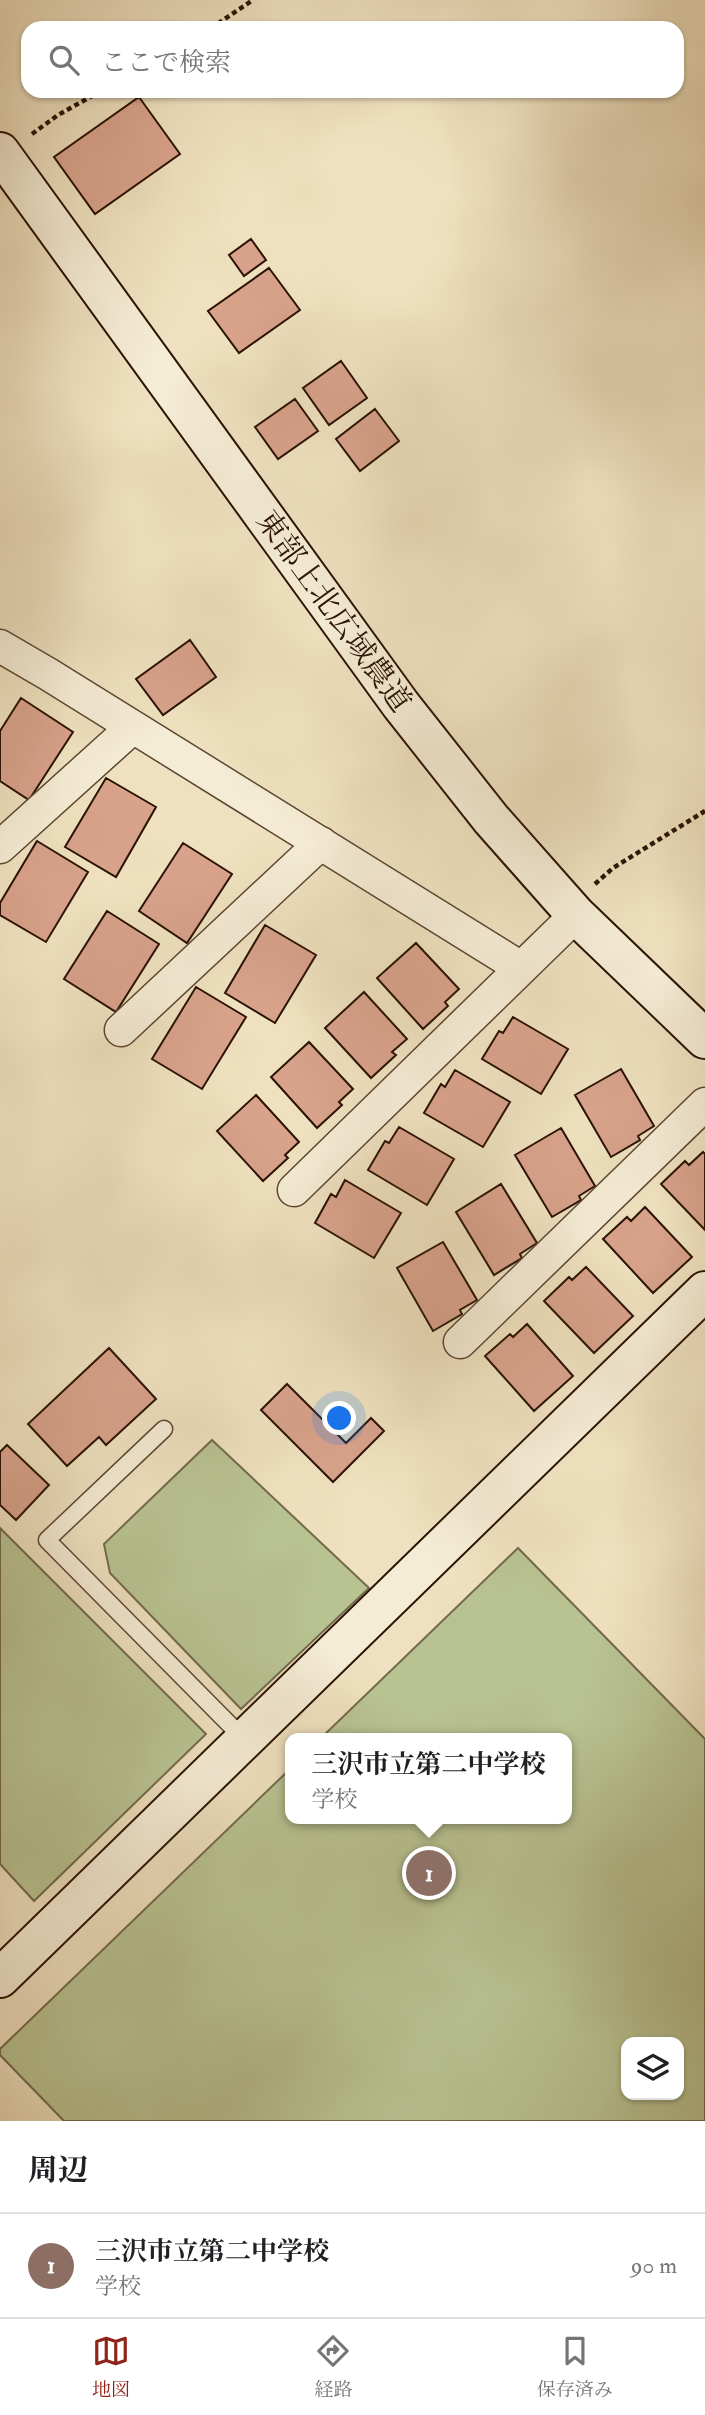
<!DOCTYPE html>
<html lang="ja">
<meta charset="utf-8">
<style>
:root{--surface:#fff;--page:#f6f6f6;--text:#202124;--muted:#757577;--line:#e0e0e0;--accent:#8f2418}
body{margin:0;font-family:"IM FELL Double Pica","Noto Serif JP",serif;background:var(--page);color:var(--text)}
.controls{position:absolute;right:21px;bottom:21px;display:grid;overflow:hidden;border-radius:14px;box-shadow:0 2px 5px #0004}
.controls button{width:63px;height:63px;display:grid;place-items:center;padding:0;border:0;border-bottom:2px solid var(--line);background:var(--surface);color:var(--text);font:35px sans-serif}
.you{position:absolute;left:340px;top:1419px;width:24px;height:24px;margin:-18px;border:5px solid #fff;border-radius:50%;background:#1a73e8;box-shadow:0 0 0 10px #1a73e833}
.badge{display:grid;place-items:center;width:46px;height:46px;border-radius:50%;background:var(--accent);color:#fff;font-size:23px;font-weight:700}
.pin{position:absolute;translate:-50% -50%;border:4px solid #fff;box-shadow:0 2px 7px #0006}
.popup{position:absolute;left:285px;top:1733px;width:287px;height:91px;box-sizing:border-box;display:grid;place-content:center;border-radius:14px;background:var(--surface);filter:drop-shadow(0 2px 5px #0005);font-size:23px;white-space:nowrap;color:var(--muted)}
.popup b{font-size:26px;color:var(--text)}
.popup::after{content:'';position:absolute;left:50%;top:100%;margin-left:-14px;border:14px solid transparent;border-top-color:var(--surface)}
.list{margin:0;padding:0;list-style:none}
h2{display:flex;justify-content:space-between;align-items:center;height:91px;margin:0;padding:0 28px;font-size:30px}
h2 small{font-size:23px;font-weight:400;color:var(--muted)}
.list li{display:grid;grid-template-columns:46px 1fr auto;gap:21px;align-items:center;box-sizing:border-box;height:105px;padding:0 28px;border-top:2px solid var(--line)}
.list b{display:block;font-size:26px;white-space:nowrap}
.list p{margin:0;font-size:23px;white-space:nowrap;color:var(--muted)}
.list em{font-size:23px;font-style:normal;color:var(--muted)}
.icon{flex:none;width:38px;height:38px;fill:none;stroke:currentColor;stroke-width:2;stroke-linecap:round;stroke-linejoin:round}
.map{position:relative;flex:none;width:705px;height:2121px;overflow:hidden}
.search{position:absolute;background:var(--surface);box-shadow:0 2px 5px #0004;left:21px;right:21px;top:21px;height:77px;display:flex;align-items:center;gap:18px;box-sizing:border-box;padding:0 24px;border-radius:21px;color:var(--muted);font-size:26px}
.sheet{height:196px;background:var(--surface)}
nav{display:flex;justify-content:space-around;align-items:center;box-sizing:border-box;height:98px;border-top:2px solid var(--line);background:var(--surface);font-size:19px;color:var(--muted)}
nav a{display:grid;justify-items:center;gap:4px}
nav .on{color:var(--accent)}
.map>svg:first-child{display:block}
.green{fill:#b9c392;stroke:#726a4c;stroke-width:2;fill-rule:evenodd}
.building{fill:#d8a28b;stroke:#2a1205;stroke-width:2}
.lines{fill:none;stroke-linecap:round;stroke-linejoin:round}
.lane-casing{stroke:#5b4634;stroke-width:19}
.street-casing{stroke:#5b4634;stroke-width:35}
.secondary-casing{stroke:#2a1205;stroke-width:42}
.path{stroke:#2a1205;stroke-width:4.5;stroke-dasharray:5 3.5;stroke-linecap:butt}
.lane{stroke:#f5ecd5;stroke-width:16}
.street{stroke:#f5ecd5;stroke-width:32}
.secondary{stroke:#f5ecd5;stroke-width:38}
.labels{text-anchor:middle;stroke-width:5;stroke-linejoin:round;paint-order:stroke}
.street-label{font-size:30px;fill:#2a1205;stroke:#f5ecd5}
</style>
<div class="map">
<svg width="705" height="2121" viewBox="0 0 705 2121">
<rect width="100%" height="100%" fill="#efe1bf"/>
<filter id="stains"><feTurbulence type="fractalNoise" baseFrequency=".00286" numOctaves="4"/><feColorMatrix values="0 0 0 0 .2 0 0 0 0 .09 0 0 0 0 .02 0 0 0 .5 -.17"/></filter>
<radialGradient id="worn" r=".72"><stop offset=".6" stop-color="#630" stop-opacity="0"/><stop offset="1" stop-color="#630" stop-opacity=".3"/></radialGradient>
<!-- green -->
<path class="green" d="M212,1440L369,1588L241,1709L110,1573L104,1544Z
M0,1528L206,1734L34,1901L0,1864Z
M518,1548L705,1739V2121H64L0,2055V2049L291,1768V1819H567V1738H321ZM679,2042V2095H626V2042Z"/>
<!-- building -->
<path class="building" d="M139,97L180,154L95,214L54,157Z
M251,239L266,260L244,276L229,255Z
M269,268L300,310L239,353L208,311Z
M341,361L367,398L329,425L303,388Z
M295,399L318,431L278,459L255,427Z
M375,409L399,441L360,471L336,439Z
M190,640L216,677L163,715L136,679Z
M21,698L73,732L29,800L0,781V731Z
M106,778L156,807L116,877L65,847Z
M37,841L88,872L46,942L0,915V903Z
M183,843L232,874L187,943L139,911Z
M107,911L159,944L116,1012L64,979Z
M265,925L316,955L275,1023L225,993Z
M416,943L459,989L445,1002L448,1006L423,1029L377,978Z
M196,987L246,1017L202,1089L152,1059Z
M364,992L407,1039L392,1052L396,1055L371,1078L325,1028Z
M513,1017L568,1049L541,1094L482,1059L499,1031L503,1033Z
M309,1042L353,1089L339,1102L342,1105L317,1128L271,1077Z
M621,1069L654,1126L638,1136L640,1140L611,1157L575,1095Z
M455,1070L510,1102L483,1147L424,1113L441,1084L445,1087Z
M256,1095L299,1142L285,1155L288,1158L263,1181L217,1131Z
M399,1127L454,1159L427,1205L368,1170L385,1141L389,1143Z
M561,1128L595,1186L579,1196L581,1200L552,1217L515,1155Z
M703,1152L705,1154V1230L661,1184L685,1161L689,1165Z
M345,1180L401,1213L374,1258L315,1223L331,1194L336,1197Z
M501,1184L537,1243L520,1254L522,1258L494,1275L456,1212Z
M645,1207L692,1257L653,1293L603,1239L627,1217L631,1221Z
M443,1242L477,1300L460,1310L462,1314L433,1331L397,1268Z
M586,1267L633,1316L594,1353L544,1301L569,1277L572,1280Z
M527,1324L573,1376L534,1411L485,1356L510,1334L513,1337Z
M109,1348L156,1399L106,1445L99,1437L67,1466L28,1424Z
M287,1384L346,1443L371,1418L384,1431L333,1482L261,1410Z
M7,1445L49,1485L16,1520L0,1505V1452Z"/>
<g class="lines">
<!-- lane casing -->
<g class="lane-casing">
<path id="lane" d="M164,1429L47,1540L245,1740"/>
</g>
<!-- street casing -->
<g class="street-casing">
<path id="street" d="M0,646L48,674L521,968
M0,847L133,727
M121,1030L321,843
M294,1190L576,915
M460,1342L705,1104"/>
</g>
<!-- secondary casing -->
<g class="secondary-casing">
<path id="secondary" d="M0,152L401,705L491,819L576,915L705,1039
M0,1978L705,1291"/>
</g>
<!-- path -->
<path class="path" d="M211,28L253,0
M32,134L58,115L101,91
M595,884L613,868L705,811"/>
<!-- lane -->
<use href="#lane" class="lane"/>
<!-- street -->
<use href="#street" class="street"/>
<!-- secondary -->
<use href="#secondary" class="secondary"/>
</g>
<g class="labels">
<!-- street labels -->
<g class="street-label">
<text transform="translate(334 611) rotate(54)" y="10">東部上北広域農道</text>
</g>
</g>
<rect width="100%" height="100%" filter="url(#stains)"/>
<rect width="100%" height="100%" fill="url(#worn)"/>
</svg>
<div class="controls">
<button><svg class="icon" aria-label="layers" viewBox="0 0 24 24"><path d="M12 4l9 5-9 5-9-5zM3 14l9 5 9-5"/></svg></button>
</div>
<div class="you"></div>
<div class="pin badge" style="left:429px;top:1873px;background:#8d6e63">1</div>
<div class="popup"><b>三沢市立第二中学校</b>学校</div>
<div class="search"><svg class="icon" aria-label="search" viewBox="0 0 24 24"><circle cx="10" cy="10" r="6"/><path d="M15 15l6 6"/></svg>ここで検索</div>
</div>
<section class="sheet">
<h2>周辺<small></small></h2>
<ul class="list">
<li><span class="badge" style="background:#8d6e63">1</span><div><b>三沢市立第二中学校</b><p>学校</p></div><em>90 m</em></li>
</ul>
</section>
<nav>
<a class="on"><svg class="icon" aria-label="map" viewBox="0 0 24 24"><path d="M3 6l6-2 6 2 6-2v14l-6 2-6-2-6 2zM9 4v14M15 6v14"/></svg>地図</a>
<a><svg class="icon" aria-label="directions" viewBox="0 0 24 24"><path d="M12 3l9 9-9 9-9-9zM9 14v-3h6M13 9l2 2-2 2"/></svg>経路</a>
<a><svg class="icon" aria-label="saved" viewBox="0 0 24 24"><path d="M7 4h10v16l-5-4-5 4z"/></svg>保存済み</a>
</nav>
